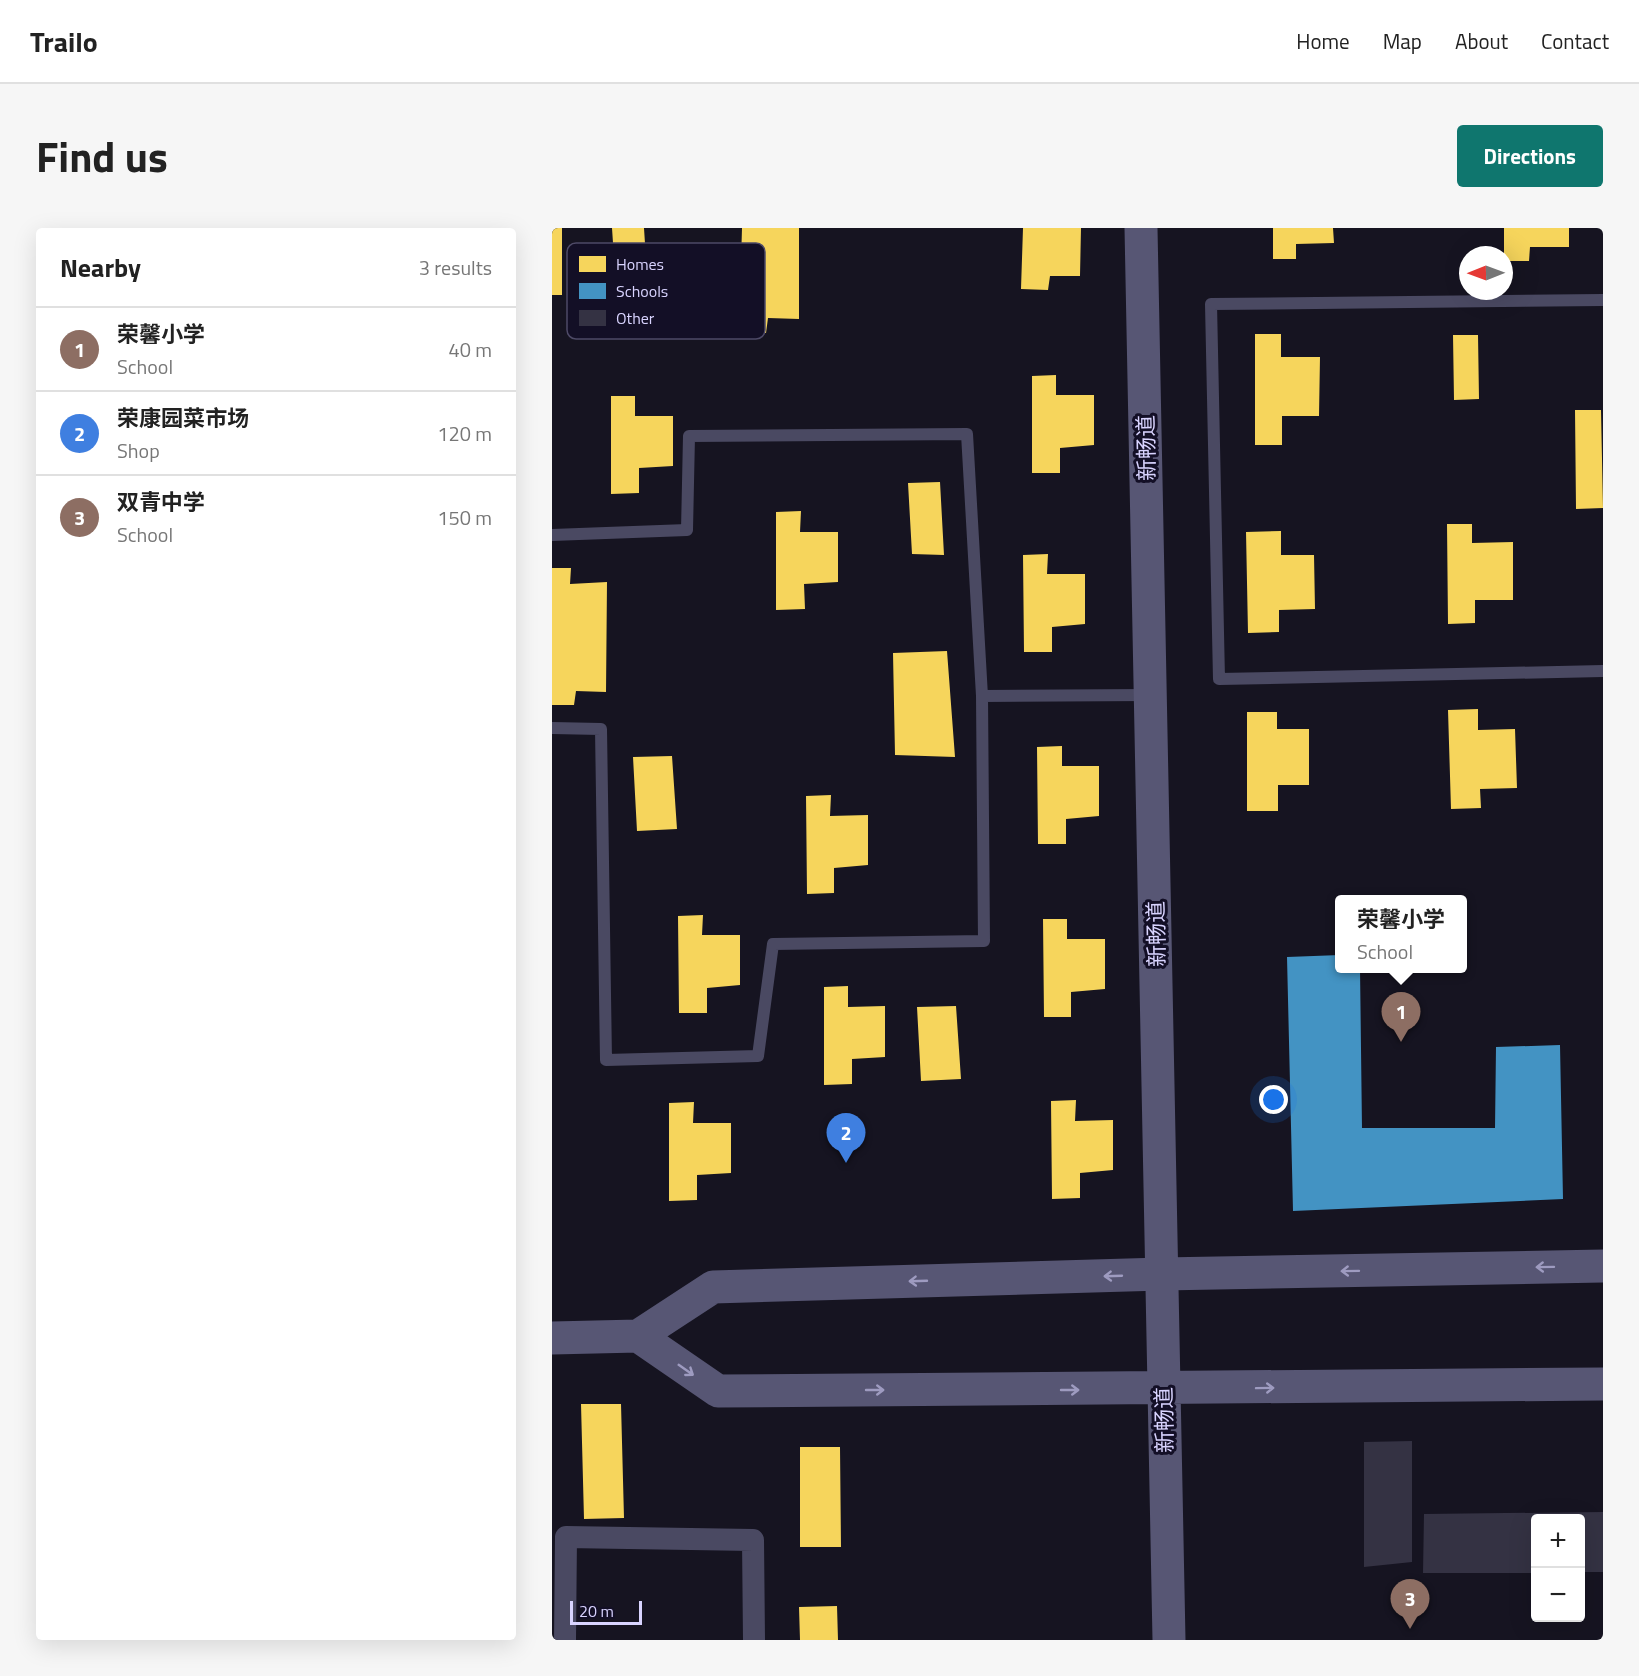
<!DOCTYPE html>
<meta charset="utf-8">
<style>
:root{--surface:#fff;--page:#f6f6f6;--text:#222;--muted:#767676;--line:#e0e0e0;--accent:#0f766e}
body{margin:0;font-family:"Titillium Web","Noto Sans SC",sans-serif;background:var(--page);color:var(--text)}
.controls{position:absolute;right:18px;bottom:18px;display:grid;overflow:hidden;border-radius:6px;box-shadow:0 6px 24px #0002}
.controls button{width:54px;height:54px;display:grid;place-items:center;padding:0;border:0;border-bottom:2px solid var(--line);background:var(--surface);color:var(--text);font:30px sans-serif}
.compass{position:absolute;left:907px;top:18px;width:54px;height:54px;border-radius:50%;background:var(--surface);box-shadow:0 6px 24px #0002;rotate:269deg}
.scale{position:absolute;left:18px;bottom:15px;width:72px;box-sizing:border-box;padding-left:6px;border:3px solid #d9d4ff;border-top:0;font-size:16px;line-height:21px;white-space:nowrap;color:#d9d4ff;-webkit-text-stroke:4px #130f26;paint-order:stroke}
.you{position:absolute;left:722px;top:872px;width:21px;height:21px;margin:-15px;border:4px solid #fff;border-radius:50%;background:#1a73e8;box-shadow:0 0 0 9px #1a73e833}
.badge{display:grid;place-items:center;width:39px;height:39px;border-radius:50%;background:var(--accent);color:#fff;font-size:20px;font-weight:700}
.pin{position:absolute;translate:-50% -50px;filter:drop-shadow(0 2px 3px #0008)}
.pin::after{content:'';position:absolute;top:32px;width:21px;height:18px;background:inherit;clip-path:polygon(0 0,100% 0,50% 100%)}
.popup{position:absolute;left:783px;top:667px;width:132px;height:78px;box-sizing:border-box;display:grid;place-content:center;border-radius:6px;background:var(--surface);filter:drop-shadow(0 2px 4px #0005);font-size:20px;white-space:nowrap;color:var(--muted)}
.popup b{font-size:22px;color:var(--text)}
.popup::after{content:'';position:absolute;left:50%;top:100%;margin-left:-12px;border:12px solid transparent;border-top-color:var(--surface)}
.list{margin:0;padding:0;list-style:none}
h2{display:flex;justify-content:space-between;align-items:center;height:78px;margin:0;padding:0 24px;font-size:26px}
h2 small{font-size:20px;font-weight:400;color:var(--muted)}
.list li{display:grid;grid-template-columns:39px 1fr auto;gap:18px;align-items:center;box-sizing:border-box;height:84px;padding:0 24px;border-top:2px solid var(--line)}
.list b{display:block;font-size:22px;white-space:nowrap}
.list p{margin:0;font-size:20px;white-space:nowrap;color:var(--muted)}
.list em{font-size:20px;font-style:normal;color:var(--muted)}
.map{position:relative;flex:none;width:1051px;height:1412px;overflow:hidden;border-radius:6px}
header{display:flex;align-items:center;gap:36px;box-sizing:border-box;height:84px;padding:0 30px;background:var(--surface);border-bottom:2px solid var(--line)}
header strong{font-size:28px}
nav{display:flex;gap:33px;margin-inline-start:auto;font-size:21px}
.intro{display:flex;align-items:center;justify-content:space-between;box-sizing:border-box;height:144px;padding:0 36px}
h1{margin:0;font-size:42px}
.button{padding:15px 27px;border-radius:6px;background:var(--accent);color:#fff;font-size:21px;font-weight:700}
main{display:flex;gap:36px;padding:0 36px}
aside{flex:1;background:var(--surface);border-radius:6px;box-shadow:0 6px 24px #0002}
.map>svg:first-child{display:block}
.homes{fill:#f6d55c}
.schools{fill:#4393c3}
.building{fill:#343243}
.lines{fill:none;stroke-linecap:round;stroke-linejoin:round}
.lane{stroke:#4a4962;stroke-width:12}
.street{stroke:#4a4962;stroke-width:22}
.secondary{stroke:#575674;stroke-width:33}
.oneway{stroke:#9e9bc0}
.labels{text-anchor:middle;stroke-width:6;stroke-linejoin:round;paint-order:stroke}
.street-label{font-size:22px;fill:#d9d4ff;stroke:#130f26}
.key{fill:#130f26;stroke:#4e4a67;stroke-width:1.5}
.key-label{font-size:16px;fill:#d9d4ff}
</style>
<header>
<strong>Trailo</strong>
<nav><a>Home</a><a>Map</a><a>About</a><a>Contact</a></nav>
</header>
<div class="intro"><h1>Find us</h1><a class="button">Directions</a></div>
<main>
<aside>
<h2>Nearby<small>3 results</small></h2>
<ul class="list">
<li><span class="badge" style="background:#8d6e63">1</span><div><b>荣馨小学</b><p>School</p></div><em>40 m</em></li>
<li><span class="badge" style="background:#3f7fe0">2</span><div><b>荣康园菜市场</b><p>Shop</p></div><em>120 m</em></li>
<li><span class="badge" style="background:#8d6e63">3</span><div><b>双青中学</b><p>School</p></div><em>150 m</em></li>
</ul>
</aside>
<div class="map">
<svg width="1051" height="1412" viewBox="0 0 1051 1412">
<rect width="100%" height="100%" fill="#161421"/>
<!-- homes -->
<path class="homes" d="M0,0H10V67H0Z
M60,0H92L94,31L62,30Z
M190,0H247V91L216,90L214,105L187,103Z
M471,0H529L528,48H498L496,62L469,61Z
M721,0H781L782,15L744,16V31H721Z
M952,0H1017V19H978L977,33H952Z
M703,106H729V129H768L767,188H730V217H703Z
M901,107H926L927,171L902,172Z
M504,147V167H542V217L508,220V245H480V148Z
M59,168H83V188H121V238L87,240V265L59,266Z
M1023,182H1049L1051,280L1024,281Z
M388,254L392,327L360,326L356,255Z
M249,283L248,304H286V354L252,356L253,381L224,382V284Z
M895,296H920V315L961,314V372H923V395L896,396Z
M729,303V327H762L763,381L727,382V404L696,405L694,304Z
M496,326L495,346H533V396L500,399V424H472L471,327Z
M0,340H19L18,356L55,354L54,464L24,463L22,477H0Z
M395,423L403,529L343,527L341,425Z
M926,481V502L963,501L965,560L928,561L929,580L899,581L896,482Z
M695,484H725V501H757V557H726V583H695Z
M510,518V538H547V588L514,591V616H486L485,519Z
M120,528L125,601L85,603L81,529Z
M279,567L278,588L316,587V637L282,640V665L255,666L254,568Z
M151,687L150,707H188V757L155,760V785H127L126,688Z
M491,691H515V711H553V761L519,764V789H492Z
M296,758V779L333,778V829L300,831V856L272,857V759Z
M404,778L409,851L369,853L365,779Z
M524,872L523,893L561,892V942L528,945V970L500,971L499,873Z
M142,874L141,895H179V945L145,947V972L117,973V875Z
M29,1176H69L72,1290L32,1291Z
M248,1219H288L289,1319H248Z
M285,1378L286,1412H248L247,1379Z"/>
<!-- schools -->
<path class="schools" d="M788,727V740H808L810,900H943L944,819L1008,817L1011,971L741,983L735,729Z"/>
<!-- building -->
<path class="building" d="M860,1213V1334L812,1339V1214Z
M1051,1284V1344H1028V1290H984V1345H871L872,1286Z"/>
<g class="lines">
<!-- lane -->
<path class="lane" d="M1051,72L659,76L667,451L1051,443
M0,307L135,302L137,208L415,206L430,468L432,713L221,716L206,828L54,832L49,501L0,500
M430,468L598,467"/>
<!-- street -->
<path class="street" d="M13,1412L14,1309L201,1312L202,1412"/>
<!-- secondary -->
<path class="secondary" d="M589,0L617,1412
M86,1108L166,1163L1051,1156
M0,1110L86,1108L161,1059L610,1046L1051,1038"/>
</g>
<!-- one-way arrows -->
<defs><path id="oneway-shaft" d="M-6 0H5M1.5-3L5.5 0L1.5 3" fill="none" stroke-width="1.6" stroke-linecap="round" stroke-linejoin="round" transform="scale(1.5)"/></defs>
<g class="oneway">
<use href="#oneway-shaft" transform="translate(993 1039) rotate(179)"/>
<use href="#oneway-shaft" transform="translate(798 1043) rotate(179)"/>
<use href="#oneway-shaft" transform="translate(561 1048) rotate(178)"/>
<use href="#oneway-shaft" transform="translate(366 1053) rotate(178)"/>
<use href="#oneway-shaft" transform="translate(134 1142) rotate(35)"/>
<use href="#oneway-shaft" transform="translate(713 1160) rotate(-1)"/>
<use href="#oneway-shaft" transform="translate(323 1162)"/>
<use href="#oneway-shaft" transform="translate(518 1162)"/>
</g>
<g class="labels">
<!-- street labels -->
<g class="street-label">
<text transform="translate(594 220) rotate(-91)" y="8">新畅道</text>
<text transform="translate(604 706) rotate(-91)" y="8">新畅道</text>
<text transform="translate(612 1192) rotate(-91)" y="8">新畅道</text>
</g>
</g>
<!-- legend -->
<rect x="15" y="15" width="198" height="96" rx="9" class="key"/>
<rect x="27" y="28" width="27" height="16" fill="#f6d55c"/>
<rect x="27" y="55" width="27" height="16" fill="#4393c3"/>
<rect x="27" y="82" width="27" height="16" fill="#343243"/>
<g class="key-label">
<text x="64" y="42">Homes</text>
<text x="64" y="69">Schools</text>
<text x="64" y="96">Other</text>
</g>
</svg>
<div class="controls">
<button>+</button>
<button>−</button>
</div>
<svg class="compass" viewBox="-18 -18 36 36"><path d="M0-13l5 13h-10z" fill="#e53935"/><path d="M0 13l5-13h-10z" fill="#767676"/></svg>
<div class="scale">20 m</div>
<div class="you"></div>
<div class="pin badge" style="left:849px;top:814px;background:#8d6e63">1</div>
<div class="popup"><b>荣馨小学</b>School</div>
<div class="pin badge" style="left:294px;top:935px;background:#3f7fe0">2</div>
<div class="pin badge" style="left:858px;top:1401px;background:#8d6e63">3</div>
</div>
</main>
